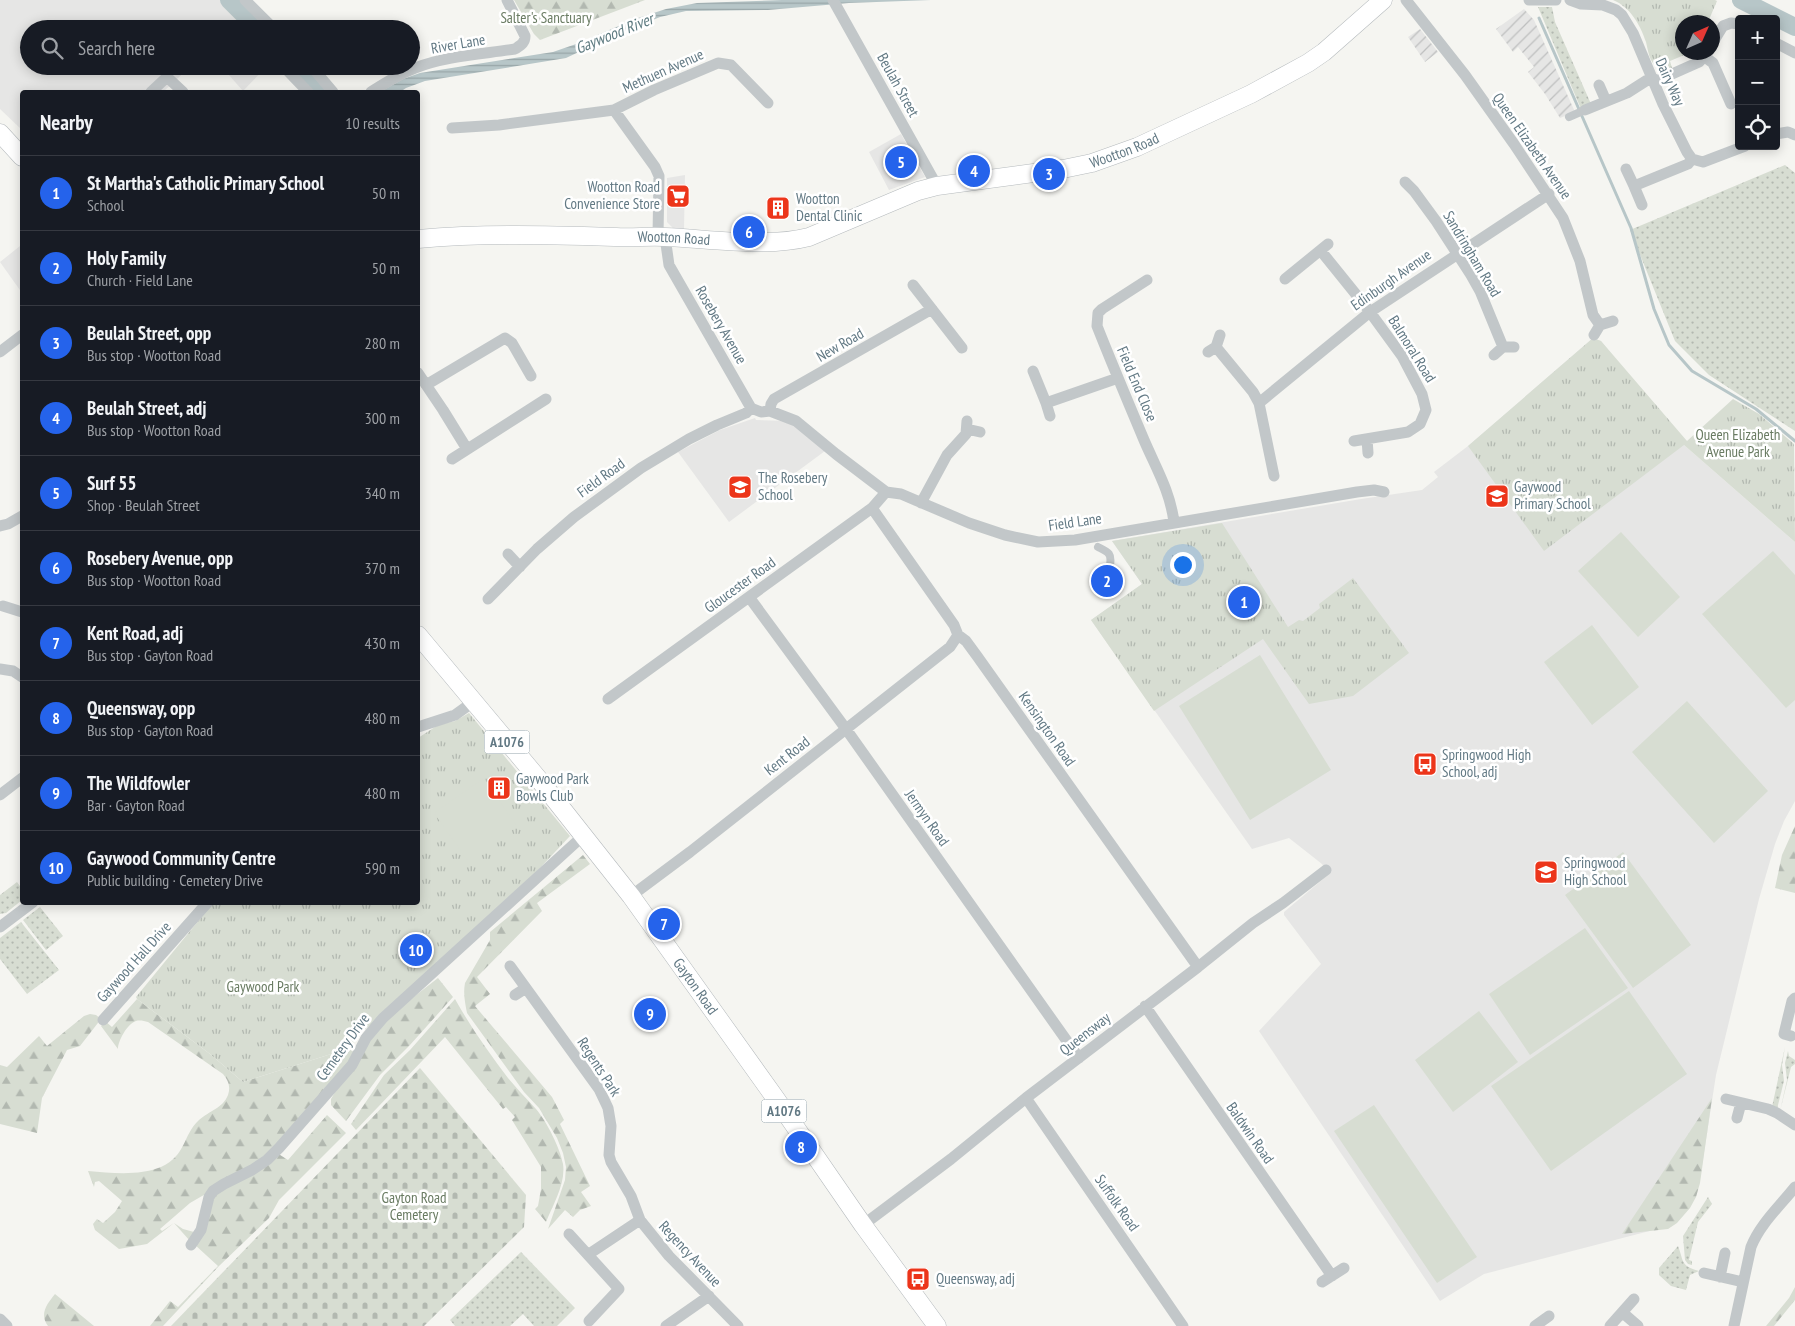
<!DOCTYPE html>
<meta charset="utf-8">
<style>
:root{--surface:#171b24;--page:#20242c;--text:#f1f3f6;--muted:#9ea1a6;--line:#363941;--accent:#2563eb}
body{margin:0;font-family:"PT Sans Narrow",sans-serif;background:var(--page);color:var(--text)}
.controls{position:absolute;right:15px;top:15px;display:grid;overflow:hidden;border-radius:5px;box-shadow:0 2px 12px #0003}
.controls button{width:45px;height:45px;display:grid;place-items:center;padding:0;border:0;border-bottom:1px solid var(--line);background:var(--surface);color:var(--text);font:25px sans-serif}
.compass{position:absolute;left:1675px;top:15px;width:45px;height:45px;border-radius:50%;background:var(--surface);box-shadow:0 2px 12px #0003;rotate:45deg}
.you{position:absolute;left:1182px;top:564px;width:18px;height:18px;margin:-12px;border:4px solid #fff;border-radius:50%;background:#1a73e8;box-shadow:0 0 0 8px #1a73e833}
.badge{display:grid;place-items:center;width:32px;height:32px;border-radius:50%;background:var(--accent);color:#fff;font-size:16px;font-weight:700}
.pin{position:absolute;translate:-50% -50%;border:2px solid #fff;box-shadow:0 1px 5px #0006}
.list{margin:0;padding:0;list-style:none}
h2{display:flex;justify-content:space-between;align-items:center;height:65px;margin:0;padding:0 20px;font-size:21px}
h2 small{font-size:16px;font-weight:400;color:var(--muted)}
.list li{display:grid;grid-template-columns:32px 1fr auto;gap:15px;align-items:center;box-sizing:border-box;height:75px;padding:0 20px;border-top:1px solid var(--line)}
.list b{display:block;font-size:19px;white-space:nowrap}
.list p{margin:0;font-size:16px;white-space:nowrap;color:var(--muted)}
.list em{font-size:16px;font-style:normal;color:var(--muted)}
.icon{flex:none;width:28px;height:28px;fill:none;stroke:currentColor;stroke-width:2;stroke-linecap:round;stroke-linejoin:round}
.map{position:relative;flex:none;width:1795px;height:1326px;overflow:hidden}
.search{position:absolute;background:var(--surface);box-shadow:0 2px 12px #0003;left:20px;top:20px;width:400px;height:55px;display:flex;align-items:center;gap:12px;box-sizing:border-box;padding:0 18px;border-radius:28px;color:var(--muted);font-size:19px}
.panel{position:absolute;background:var(--surface);box-shadow:0 2px 12px #0003;left:20px;top:90px;width:400px;height:815px;border-radius:5px}
.map>svg:first-child{display:block}
.built{fill:#e6e6e5}
.industrial{fill:url(#industrial-furrows)}
.grass{fill:url(#grass-dots)}
.forest{fill:url(#forest-firs)}
.cemetery{fill:url(#cemetery-stones)}
.park{fill:url(#park-tufts)}
.pitch{fill:#d7ddd2}
.water{fill:url(#water-rules)}
.lines{fill:none;stroke-linecap:round;stroke-linejoin:round}
.stream{stroke:#b7c6c8;stroke-width:3}
.river{stroke:#b7c6c8;stroke-width:18}
.primary-casing{stroke:#b5babd;stroke-width:19}
.pedestrian{stroke:#c2c7c9;stroke-width:8}
.minor{stroke:#c2c7c9;stroke-width:11}
.primary{stroke:#fff;stroke-width:18}
.labels{text-anchor:middle;stroke-width:5;stroke-linejoin:round;paint-order:stroke}
.shield{fill:#fff;stroke:#91a1a9;stroke-width:1}
.shield-label{font-size:14px;font-weight:bold;fill:#627984}
.park-label{font-size:15px;fill:#697b62;stroke:#fff}
.street-label{font-size:15px;fill:#627984;stroke:#fff}
.poi-label{font-size:15px;fill:#627984;stroke:#fff;text-anchor:start}
.water-label{font-size:16px;font-style:italic;fill:#5e7b81;stroke:#fff}
</style>
<div class="map">
<svg width="1795" height="1326" viewBox="0 0 1795 1326">
<defs>
<pattern id="industrial-furrows" width="10" height="10" patternUnits="userSpaceOnUse" patternTransform="scale(1.25)"><rect width="10" height="10" fill="#e6e6e5"/><path d="M-1 1l2-2M0 10L10 0M9 11l2-2" fill="none" stroke="#bebfbf"/></pattern>
<pattern id="grass-dots" width="8" height="8" patternUnits="userSpaceOnUse" patternTransform="scale(1.25)"><rect width="8" height="8" fill="#d7ddd2"/><path d="M2 2h.1M6 6h.1" fill="none" stroke="#b2b8b0" stroke-width="1.8" stroke-linecap="round"/></pattern>
<pattern id="forest-firs" width="22" height="20" patternUnits="userSpaceOnUse" patternTransform="scale(1.25)"><rect width="22" height="20" fill="#d7ddd2"/><path d="M5 1l3.5 6h-7zM16 11l3.5 6h-7z" fill="#b2b8b0"/></pattern>
<pattern id="cemetery-stones" width="16" height="16" patternUnits="userSpaceOnUse" patternTransform="scale(1.25)"><rect width="16" height="16" fill="#d7ddd2"/><path d="M2 7V4a2 2 0 0 1 4 0v3zM10 15v-3a2 2 0 0 1 4 0v3z" fill="#b2b8b0"/></pattern>
<pattern id="park-tufts" width="24" height="20" patternUnits="userSpaceOnUse" patternTransform="scale(1.25)"><rect width="24" height="20" fill="#d7ddd2"/><path d="M3 7l-1-3M5 7V3M7 7l1-3M15 17l-1-3M17 17v-4M19 17l1-3" fill="none" stroke="#b2b8b0"/></pattern>
<pattern id="water-rules" width="6" height="5" patternUnits="userSpaceOnUse" patternTransform="scale(1.25)"><rect width="6" height="5" fill="#b7c6c8"/><path d="M0 2.5h6" fill="none" stroke="#98a6a8"/></pattern>
</defs>
<rect width="100%" height="100%" fill="#f5f5f1"/>
<!-- built -->
<path class="built" d="M0,0H226L254,29H29V66H191L164,91L166,92H22V130L0,109Z
M221,66H267L243,91Z
M901,134L925,177L889,190L869,152Z
M685,175L684,229L673,228L667,222V178Z
M22,242V293L0,262L20,246V244Z
M1593,338L1601,341L1684,445L1795,542V801L1784,821L1775,844L1759,899L1716,1075L1699,1185L1665,1227L1484,1274L1440,1301L1259,1031L1321,964L1284,915V912L1328,875L1326,870L1322,864L1289,838L1252,849L1091,620L1142,584L1112,541L1361,499L1422,490L1438,477L1434,472L1468,446Z
M755,418L756,420L789,421L825,451L729,522L678,452L720,430Z"/>
<!-- industrial -->
<path class="industrial" d="M1524,9L1534,20L1575,112L1560,118L1545,94L1528,72L1534,67L1518,47L1513,52L1496,29Z
M1420,29L1438,52L1425,62L1408,37Z"/>
<!-- grass -->
<path class="grass" d="M1538,7H1552L1555,22L1591,104L1581,109Z
M1785,165L1795,173V431L1709,375L1675,341L1630,230Z
M17,882L22,889V900L6,913L0,914V895Z
M40,907L63,936L46,950L23,920Z
M21,922L59,970L27,994L0,959V938Z
M1785,1047L1782,1065L1784,1081L1777,1109L1772,1107Z
M1788,1051L1789,1056L1795,1060V1064L1791,1067L1780,1111L1787,1080L1785,1063Z
M1708,1197L1712,1204L1698,1222L1689,1260L1692,1261V1265L1688,1264L1685,1260L1683,1236Z
M1678,1246C1684,1261 1680,1266 1699,1271L1690,1275L1686,1290L1671,1286L1659,1275V1268Z
M521,1252L575,1308L557,1326H534L523,1314L510,1326H455L450,1320Z"/>
<!-- forest -->
<path class="forest" d="M514,0H645L540,40L534,34Z
M1795,826V893L1775,888L1782,855Z
M583,855L590,864L537,903L542,911L477,977L490,994L475,1006L552,1097L564,1120L560,1124L590,1186L581,1192L591,1206L580,1210L573,1217L565,1210L548,1229L565,1180L566,1167L563,1153L557,1138L539,1108L524,1092L467,1013C465,1003 463,993 465,983L490,940V932Z
M438,978L453,997L410,1045L380,1075L346,1121L331,1105V1099L335,1092L368,1042L384,1020Z
M137,999L210,1054L243,1082L350,1048L354,1053L350,1063L266,1159L190,1203L160,1229L162,1231L174,1223L183,1229L194,1232L190,1241L174,1223L147,1244L119,1249L95,1230L93,1224L97,1219L103,1223L115,1212L122,1201L99,1181L95,1182L94,1187L88,1171C112,1173 139,1176 161,1167C187,1155 182,1136 199,1120C209,1111 223,1108 228,1095C231,1086 228,1080 223,1074L148,1022C144,1021 140,1020 136,1021C127,1024 118,1041 118,1049L101,1026L105,1021L112,1027Z
M455,999C470,1026 489,1053 508,1078C517,1089 527,1099 536,1109C547,1122 560,1148 563,1164C566,1183 553,1205 546,1222L535,1209L538,1206L541,1189V1167L512,1120L515,1117L506,1107L503,1109L445,1037L356,1130L351,1124L384,1075L410,1050Z
M90,1014L96,1015L101,1019L80,1046L67,1050L42,1098L37,1133L0,1124V1065L7,1067L39,1036L47,1046L84,1016Z
M1712,1098L1700,1183L1696,1197L1690,1208L1677,1223L1668,1229L1622,1234Z
M327,1115L346,1133L279,1200L269,1218L219,1266L163,1326H150L170,1301L178,1307L218,1266L194,1244L213,1197L277,1153L288,1160Z
M1795,1287V1300L1774,1326H1766L1789,1298Z
M55,1294L94,1326H48C39,1314 47,1304 55,1294Z"/>
<!-- cemetery -->
<path class="cemetery" d="M420,1068L526,1195L524,1227L424,1326H171Z"/>
<!-- park -->
<path class="park" d="M1613,0H1715L1717,1L1708,22H1682V52L1689,53L1670,61L1672,68C1667,68 1662,70 1657,67C1649,62 1648,50 1646,42C1640,24 1630,7 1613,0Z
M1593,338L1601,341L1687,441L1733,399L1759,414L1794,444L1795,542L1684,445L1544,551L1468,446Z
M1222,523L1288,627L1299,620L1303,621L1320,608L1319,604L1353,578L1409,653L1353,696L1309,704L1263,639L1154,711L1091,620L1142,584L1112,541Z
M469,713L570,836L508,902L383,1015L357,1036L350,1048L243,1082L210,1054L137,999L136,997L213,903L418,902V738L438,725L455,721Z"/>
<!-- pitch -->
<path class="pitch" d="M1621,532L1680,597L1638,637L1578,571Z
M1773,551L1795,575V700L1786,708L1702,614Z
M1592,625L1639,687L1592,725L1544,662Z
M1260,655L1331,770L1250,820L1179,706Z
M1687,701L1768,791L1714,843L1632,752Z
M484,778L516,825L468,861L434,813Z
M1623,852L1691,945L1633,988L1565,895Z
M1585,928L1628,988L1530,1055L1489,994Z
M1629,991L1687,1074L1551,1171L1491,1086Z
M1479,1011L1518,1062L1453,1112L1415,1060Z
M1374,1105L1477,1257L1437,1283L1334,1131Z"/>
<!-- water -->
<path class="water" d="M782,0H931L849,3L768,10L686,11L660,17L600,42L566,58L425,81L406,88L400,92H380L403,79L420,73L553,52L579,43L635,19L666,9L697,3Z
M1755,1L1795,22V33L1776,24V19H1766L1746,9Z"/>
<g class="lines">
<!-- stream -->
<path class="stream" d="M1539,18L1631,228L1654,309L1669,345L1692,371L1756,409L1795,441"/>
<!-- river -->
<path class="river" d="M229,0L258,29
M1741,0L1795,27
M296,66L318,92"/>
<!-- primary casing -->
<g class="primary-casing">
<g id="primary">
<path d="M0,133L22,157"/>
<path id="s1" d="M418,239C484,233 549,235 616,237C632,238 649,236 665,237C711,239 766,248 809,237L918,191L937,186L1063,169L1092,163L1137,147L1251,94L1308,63L1324,52L1383,0"/>
<path id="s2" d="M418,635L541,782L631,896L776,1099L863,1225L937,1326"/>
</g>
</g>
<!-- pedestrian -->
<path class="pedestrian" d="M1569,117L1585,110
M1098,547C1108,552 1112,553 1110,565"/>
<!-- minor -->
<path class="minor" d="M245,0L274,29
M833,0L937,186
M1406,0L1465,75L1514,144L1563,218L1580,261L1593,315L1600,325
M1529,0H1556
M1570,0L1581,4L1603,5L1616,10L1622,15L1633,33L1663,104L1687,152L1692,159L1703,162L1745,146
M1776,43L1795,53
M1712,44L1723,26L1731,23L1739,24
M1705,57L1713,63L1731,104
M311,66L333,92
M284,67L308,92
M1654,82L1699,62L1708,52
M1599,85L1606,101
M151,92L167,77L183,92
M371,92C385,83 399,74 415,68C445,56 483,54 515,49C521,45 525,43 525,36L507,0
M614,110L655,167L659,176L658,236
M1585,110L1627,93L1652,77
M452,128L499,125L614,110L654,90L718,63L731,65L768,103
M1776,134L1788,132L1795,135
M1626,169L1634,186
M1405,182L1414,191L1436,221L1471,275L1480,291L1503,347
M1642,205L1634,186L1688,164L1692,159
M665,237L669,265L751,408L761,412L770,411L796,421L836,454L886,492L901,494L969,523L1005,535L1038,542L1075,540L1357,492L1374,490L1384,492
M1321,251L1367,308L1402,356L1422,394L1426,410L1420,424L1408,432L1354,441
M1285,279L1328,244
M1147,280L1102,309L1098,313L1097,326C1112,364 1128,402 1144,440C1156,468 1170,491 1174,522
M913,285L962,348
M1594,335L1600,325L1613,321
M1216,347L1253,392L1259,403L1274,476
M0,352L22,335
M1208,352L1216,347L1220,335
M1494,355L1503,347H1514
M1033,371L1046,403L1118,378
M418,373L443,410L467,449
M426,385L505,338L512,343L531,376
M1046,403L1050,416
M1259,403L1370,312L1549,194
M770,411L771,404L774,399L932,309
M967,429L980,432
M1367,439L1368,453
M452,459L546,399
M921,503L947,455L966,434L967,421
M872,508L954,625L958,635L966,641L977,656L1198,967
M0,526L8,524L22,516
M508,554L520,567
M749,597L846,729L1079,1058
M488,599L537,549L574,517L641,468L689,439L717,425L746,413L751,408
M3,606L22,612
M0,669L13,671L22,677
M608,699L872,508L886,492
M418,727L455,715L473,702
M0,795L22,778
M631,896L690,852L950,647L958,635
M0,927L33,902
M510,966L599,1089L608,1108L611,1126L609,1155L611,1162L631,1196L640,1220L669,1256L738,1326
M515,995L526,988
M1145,1006L1332,1276
M103,1020L208,902
M1791,1036L1784,1034L1792,1001L1795,998
M1026,1098L1183,1326
M1726,1099L1768,1109L1777,1113L1795,1125
M1737,1118L1741,1103
M863,1225L951,1159L1026,1098L1198,967L1253,923L1283,903L1326,870
M569,1234L619,1289L589,1321
M191,1245L201,1230L209,1197L213,1191L224,1184L252,1170L267,1160L279,1148L352,1065L366,1038L383,1018L584,835
M589,1254L640,1220
M1704,1273L1743,1282
M1720,1277L1725,1253
M1322,1282L1344,1268
M1623,1313L1638,1326
M0,1319L7,1326
M666,1326L709,1296
M1535,1326L1549,1316
M1610,1326L1634,1299
M1734,1326L1751,1247C1760,1224 1780,1206 1795,1187"/>
<!-- primary -->
<use href="#primary" class="primary"/>
</g>
<!-- icons -->
<defs>
<g id="supermarket-square" transform="scale(1.25)"><rect x="-9" y="-9" width="18" height="18" rx="4" fill="#ec351a" stroke="#fff"/><path d="M-6-5.5h2.5l.6 2H6L4.5 2H-2.5L-4.4-4H-6ZM-1.5 3.2a1.3 1.3 0 1 0 .1 0ZM3 3.2a1.3 1.3 0 1 0 .1 0Z" fill="#fff"/></g>
<g id="building-square" transform="scale(1.25)"><rect x="-9" y="-9" width="18" height="18" rx="4" fill="#ec351a" stroke="#fff"/><path d="M-4-6H4V6H1V3H-1V6H-4ZM-2.5-4.3h1.7v1.8h-1.7ZM.8-4.3h1.7v1.8H.8ZM-2.5-1h1.7V.8h-1.7ZM.8-1h1.7V.8H.8Z" fill="#fff"/></g>
<g id="school-square" transform="scale(1.25)"><rect x="-9" y="-9" width="18" height="18" rx="4" fill="#ec351a" stroke="#fff"/><path d="M0-5L7-2L0 1L-7-2ZM-4 1L0 2.5L4 1V4Q0 6-4 4Z" fill="#fff"/></g>
<g id="bus-square" transform="scale(1.25)"><rect x="-9" y="-9" width="18" height="18" rx="4" fill="#ec351a" stroke="#fff"/><path d="M-5-6H5V4H4V6H2V4H-2V6H-4V4H-5ZM-3.5-4V0h7V-4ZM-3.5 1.2v1.5H-2V1.2ZM2 1.2v1.5H3.5V1.2Z" fill="#fff"/></g>
</defs>
<g fill-rule="evenodd">
<use href="#supermarket-square" x="678" y="196"/>
<use href="#building-square" x="778" y="208"/>
<use href="#school-square" x="740" y="487"/>
<use href="#school-square" x="1497" y="496"/>
<use href="#bus-square" x="1425" y="764"/>
<use href="#building-square" x="499" y="788"/>
<use href="#school-square" x="1546" y="872"/>
<use href="#bus-square" x="918" y="1279"/>
</g>
<g class="labels">
<!-- shield labels -->
<g class="shield">
<rect x="484.5" y="730.5" width="45" height="23" rx="4"/>
<rect x="761.5" y="1099.5" width="45" height="23" rx="4"/>
</g>
<g class="shield-label">
<text x="507" y="747">A1076</text>
<text x="784" y="1116">A1076</text>
</g>
<!-- park labels -->
<g class="park-label">
<text x="546" y="23">Salter's Sanctuary</text>
<text x="1738" y="440">Queen Elizabeth<tspan x="1738" dy="17">Avenue Park</tspan></text>
<text x="263" y="992">Gaywood Park</text>
<text x="414" y="1203">Gayton Road<tspan x="414" dy="17">Cemetery</tspan></text>
</g>
<!-- street labels -->
<g class="street-label">
<text transform="translate(458 44) rotate(-10)" y="5">River Lane</text>
<text transform="translate(663 71) rotate(-24)" y="5">Methuen Avenue</text>
<text transform="translate(1670 82) rotate(66)" y="5">Dairy Way</text>
<text transform="translate(898 85) rotate(61)" y="5">Beulah Street</text>
<text transform="translate(1532 146) rotate(55)" y="5">Queen Elizabeth Avenue</text>
<text dy="5" stroke="none"><textPath href="#s1" startOffset="721">Wootton Road</textPath></text>
<text dy="5" stroke="none"><textPath href="#s1" startOffset="256">Wootton Road</textPath></text>
<text transform="translate(1472 254) rotate(59)" y="5">Sandringham Road</text>
<text transform="translate(1391 280) rotate(-35)" y="5">Edinburgh Avenue</text>
<text transform="translate(721 325) rotate(60)" y="5">Rosebery Avenue</text>
<text transform="translate(840 345) rotate(-30)" y="5">New Road</text>
<text transform="translate(1412 349) rotate(58)" y="5">Balmoral Road</text>
<text transform="translate(1137 384) rotate(67)" y="5">Field End Close</text>
<text transform="translate(601 478) rotate(-36)" y="5">Field Road</text>
<text transform="translate(1075 522) rotate(-8)" y="5">Field Lane</text>
<text transform="translate(740 585) rotate(-36)" y="5">Gloucester Road</text>
<text transform="translate(1047 729) rotate(55)" y="5">Kensington Road</text>
<text transform="translate(787 756) rotate(-38)" y="5">Kent Road</text>
<text transform="translate(927 818) rotate(55)" y="5">Jermyn Road</text>
<text transform="translate(134 962) rotate(-48)" y="5">Gaywood Hall Drive</text>
<text dy="5" stroke="none"><textPath href="#s2" startOffset="448">Gayton Road</textPath></text>
<text transform="translate(1085 1034) rotate(-38)" y="5">Queensway</text>
<text transform="translate(343 1047) rotate(-54)" y="5">Cemetery Drive</text>
<text transform="translate(599 1067) rotate(57)" y="5">Regents Park</text>
<text transform="translate(1250 1133) rotate(55)" y="5">Baldwin Road</text>
<text transform="translate(1117 1203) rotate(55)" y="5">Suffolk Road</text>
<text transform="translate(690 1254) rotate(47)" y="5">Regency Avenue</text>
</g>
<!-- poi labels -->
<g class="poi-label">
<text x="660" y="192" text-anchor="end">Wootton Road<tspan x="660" dy="17">Convenience Store</tspan></text>
<text x="796" y="204">Wootton<tspan x="796" dy="17">Dental Clinic</tspan></text>
<text x="758" y="483">The Rosebery<tspan x="758" dy="17">School</tspan></text>
<text x="1514" y="492">Gaywood<tspan x="1514" dy="17">Primary School</tspan></text>
<text x="1442" y="760">Springwood High<tspan x="1442" dy="17">School, adj</tspan></text>
<text x="516" y="784">Gaywood Park<tspan x="516" dy="17">Bowls Club</tspan></text>
<text x="1564" y="868">Springwood<tspan x="1564" dy="17">High School</tspan></text>
<text x="936" y="1284">Queensway, adj</text>
</g>
<!-- water labels -->
<g class="water-label">
<text transform="translate(614 33) rotate(-22)" y="6">Gaywood River</text>
</g>
</g>
</svg>
<div class="controls">
<button>+</button>
<button>−</button>
<button><svg class="icon" aria-label="locate" viewBox="0 0 24 24"><circle cx="12" cy="12" r="6"/><path d="M12 2v4M12 18v4M2 12h4M18 12h4"/></svg></button>
</div>
<svg class="compass" viewBox="-18 -18 36 36"><path d="M0-13l5 13h-10z" fill="#e53935"/><path d="M0 13l5-13h-10z" fill="#9ea1a6"/></svg>
<div class="you"></div>
<div class="pin badge" style="left:1244px;top:602px">1</div>
<div class="pin badge" style="left:1107px;top:581px">2</div>
<div class="pin badge" style="left:1049px;top:174px">3</div>
<div class="pin badge" style="left:974px;top:171px">4</div>
<div class="pin badge" style="left:901px;top:162px">5</div>
<div class="pin badge" style="left:749px;top:232px">6</div>
<div class="pin badge" style="left:664px;top:924px">7</div>
<div class="pin badge" style="left:801px;top:1147px">8</div>
<div class="pin badge" style="left:650px;top:1014px">9</div>
<div class="pin badge" style="left:416px;top:950px">10</div>
<div class="search"><svg class="icon" aria-label="search" viewBox="0 0 24 24"><circle cx="10" cy="10" r="6"/><path d="M15 15l6 6"/></svg>Search here</div>
<section class="panel">
<h2>Nearby<small>10 results</small></h2>
<ul class="list">
<li><span class="badge">1</span><div><b>St Martha's Catholic Primary School</b><p>School</p></div><em>50 m</em></li>
<li><span class="badge">2</span><div><b>Holy Family</b><p>Church · Field Lane</p></div><em>50 m</em></li>
<li><span class="badge">3</span><div><b>Beulah Street, opp</b><p>Bus stop · Wootton Road</p></div><em>280 m</em></li>
<li><span class="badge">4</span><div><b>Beulah Street, adj</b><p>Bus stop · Wootton Road</p></div><em>300 m</em></li>
<li><span class="badge">5</span><div><b>Surf 55</b><p>Shop · Beulah Street</p></div><em>340 m</em></li>
<li><span class="badge">6</span><div><b>Rosebery Avenue, opp</b><p>Bus stop · Wootton Road</p></div><em>370 m</em></li>
<li><span class="badge">7</span><div><b>Kent Road, adj</b><p>Bus stop · Gayton Road</p></div><em>430 m</em></li>
<li><span class="badge">8</span><div><b>Queensway, opp</b><p>Bus stop · Gayton Road</p></div><em>480 m</em></li>
<li><span class="badge">9</span><div><b>The Wildfowler</b><p>Bar · Gayton Road</p></div><em>480 m</em></li>
<li><span class="badge">10</span><div><b>Gaywood Community Centre</b><p>Public building · Cemetery Drive</p></div><em>590 m</em></li>
</ul>
</section>
</div>
